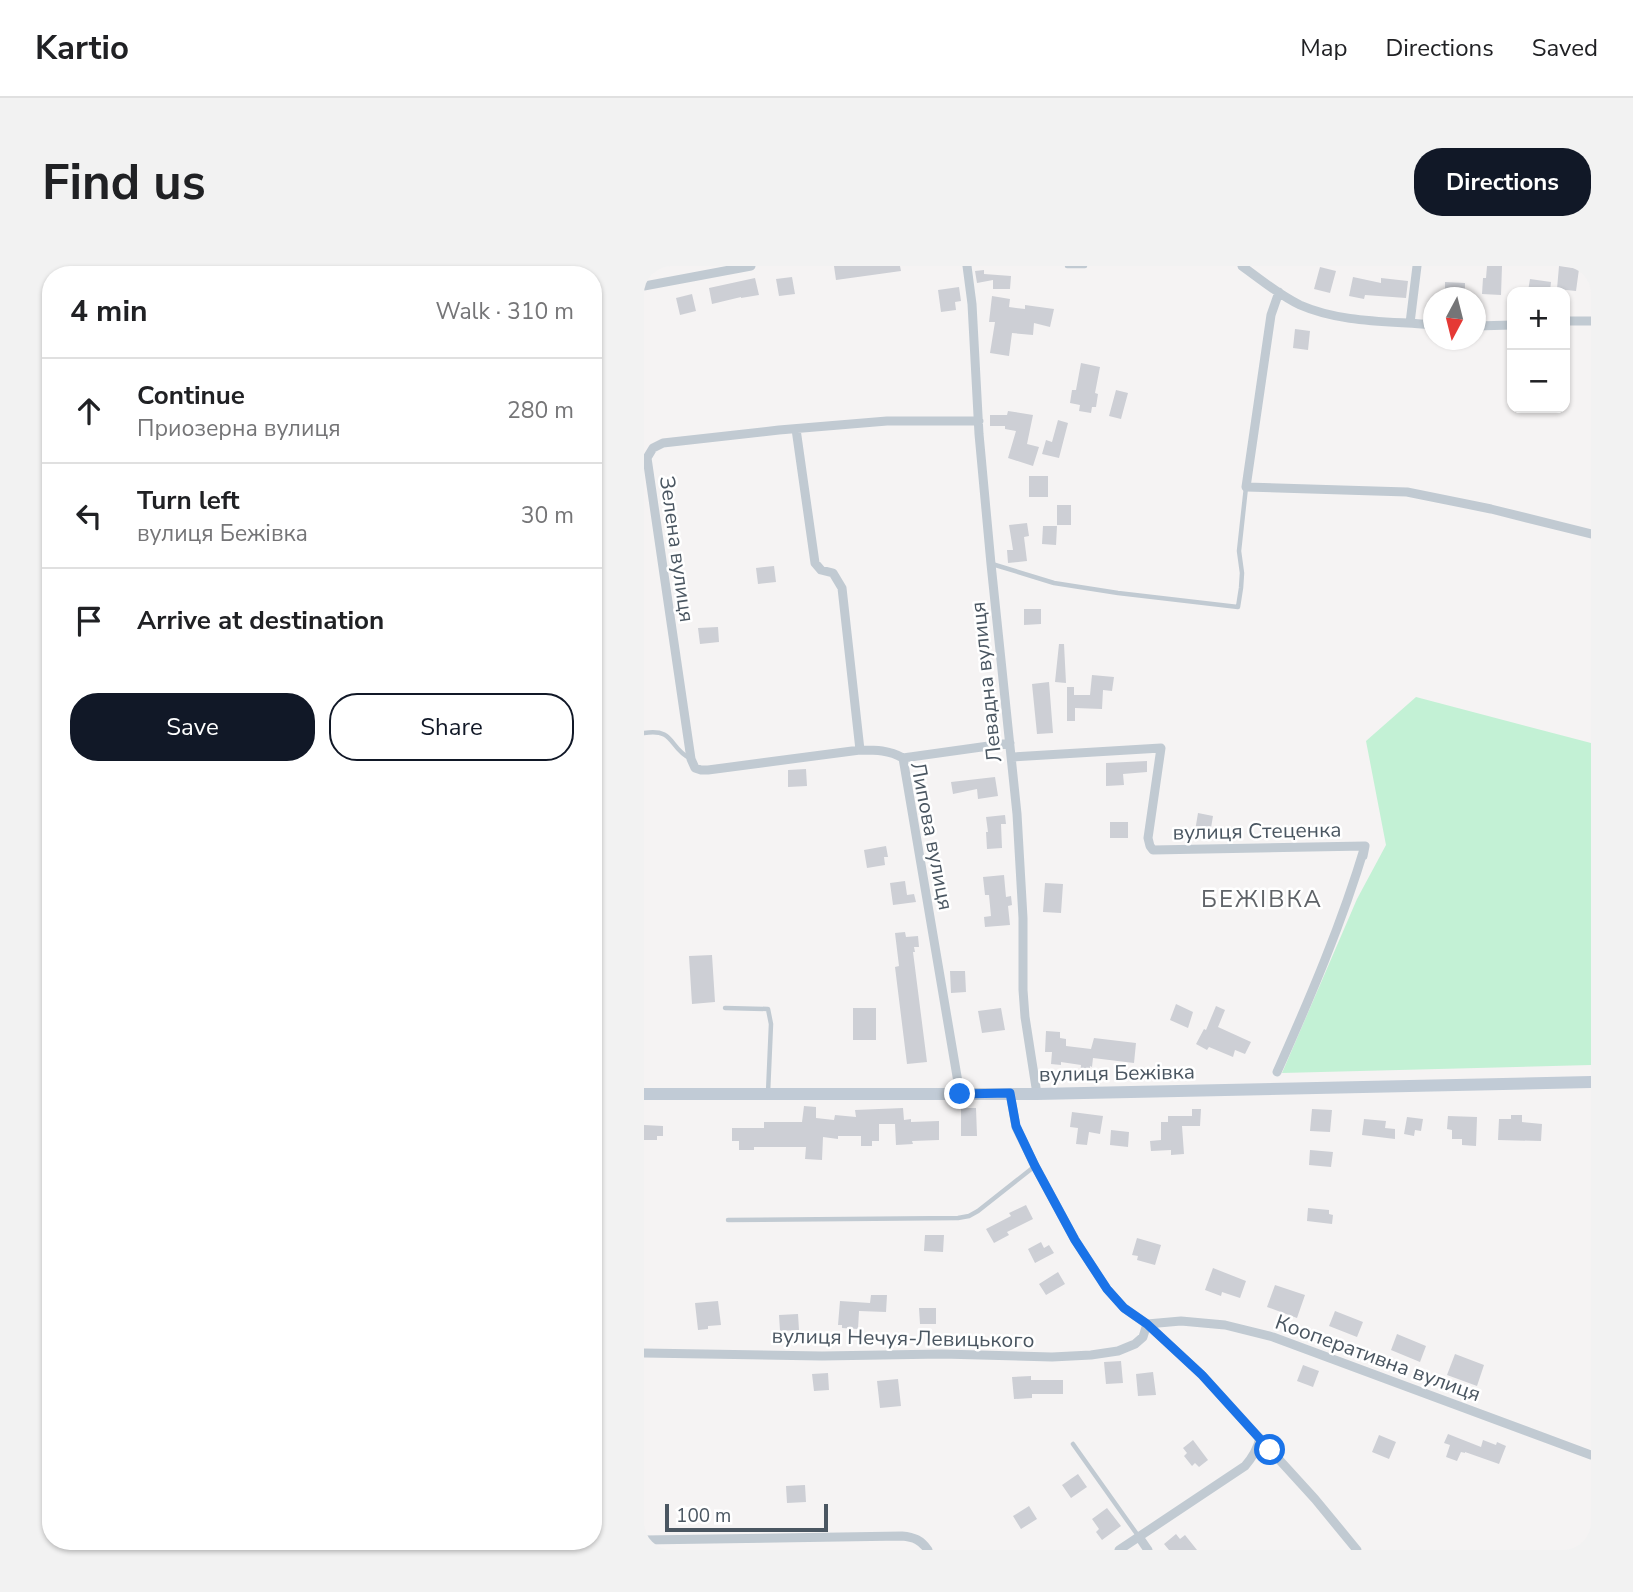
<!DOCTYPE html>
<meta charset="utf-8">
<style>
:root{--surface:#fff;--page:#f2f2f2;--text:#202124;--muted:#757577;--line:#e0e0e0;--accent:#111827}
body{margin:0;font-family:"Nunito Sans",sans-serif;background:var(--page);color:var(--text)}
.controls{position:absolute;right:21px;top:21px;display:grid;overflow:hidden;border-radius:14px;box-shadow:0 2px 5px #0004}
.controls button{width:63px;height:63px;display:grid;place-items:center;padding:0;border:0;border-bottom:2px solid var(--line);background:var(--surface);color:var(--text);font:35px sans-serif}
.compass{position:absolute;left:779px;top:21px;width:63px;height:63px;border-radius:50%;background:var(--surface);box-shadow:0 2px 5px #0004;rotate:187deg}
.scale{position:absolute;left:21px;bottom:18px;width:163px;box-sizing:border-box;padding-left:7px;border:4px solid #4a5661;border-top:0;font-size:19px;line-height:24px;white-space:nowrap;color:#4a5661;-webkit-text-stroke:5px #fff;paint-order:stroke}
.stop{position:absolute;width:21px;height:21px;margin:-16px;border:5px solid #1a73e8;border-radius:50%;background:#fff}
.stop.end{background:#1a73e8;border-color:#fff;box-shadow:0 2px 7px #0008}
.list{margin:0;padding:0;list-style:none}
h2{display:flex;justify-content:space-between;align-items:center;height:91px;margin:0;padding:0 28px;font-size:30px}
h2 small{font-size:23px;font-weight:400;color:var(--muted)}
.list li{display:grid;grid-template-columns:46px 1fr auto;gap:21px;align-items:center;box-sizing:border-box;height:105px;padding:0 28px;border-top:2px solid var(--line)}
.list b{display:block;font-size:26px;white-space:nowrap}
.list p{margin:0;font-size:23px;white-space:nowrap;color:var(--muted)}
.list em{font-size:23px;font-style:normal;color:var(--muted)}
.actions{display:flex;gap:14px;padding:21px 28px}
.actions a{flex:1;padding:16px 0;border:2px solid var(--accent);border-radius:28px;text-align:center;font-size:24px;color:var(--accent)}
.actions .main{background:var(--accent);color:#fff}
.icon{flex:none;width:38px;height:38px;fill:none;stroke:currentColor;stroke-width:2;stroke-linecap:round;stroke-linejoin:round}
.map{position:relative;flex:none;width:947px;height:1284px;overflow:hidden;border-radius:28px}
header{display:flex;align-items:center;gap:42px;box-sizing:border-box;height:98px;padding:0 35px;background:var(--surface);border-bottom:2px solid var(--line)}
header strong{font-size:33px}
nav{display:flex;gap:38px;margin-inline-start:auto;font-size:24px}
.intro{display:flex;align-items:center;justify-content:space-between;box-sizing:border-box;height:168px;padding:0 42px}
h1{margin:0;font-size:49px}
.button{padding:18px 32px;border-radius:28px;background:var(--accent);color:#fff;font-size:24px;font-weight:700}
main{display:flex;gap:42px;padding:0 42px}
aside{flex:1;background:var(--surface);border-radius:28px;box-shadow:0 2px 5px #0004}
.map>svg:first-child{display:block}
.green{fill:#c3f1d5}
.building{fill:#cdcfd5}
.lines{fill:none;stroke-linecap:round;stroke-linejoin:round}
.lane{stroke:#c1cad2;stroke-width:4.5}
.street{stroke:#c1cad2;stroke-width:9}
.secondary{stroke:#c1cbd6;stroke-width:12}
.route{stroke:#1a73e8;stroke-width:9}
.labels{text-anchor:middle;stroke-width:5;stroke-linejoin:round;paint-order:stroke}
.street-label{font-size:21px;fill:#4a5661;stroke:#fff}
.quarter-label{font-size:24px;letter-spacing:2px;fill:#5f6368;stroke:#fff}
</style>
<header>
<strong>Kartio</strong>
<nav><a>Map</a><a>Directions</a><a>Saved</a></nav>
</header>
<div class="intro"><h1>Find us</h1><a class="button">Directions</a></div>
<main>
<aside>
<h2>4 min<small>Walk · 310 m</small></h2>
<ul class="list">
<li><svg class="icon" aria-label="ahead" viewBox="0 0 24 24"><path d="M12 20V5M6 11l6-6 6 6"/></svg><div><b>Continue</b><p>Приозерна вулиця</p></div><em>280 m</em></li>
<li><svg class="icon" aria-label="left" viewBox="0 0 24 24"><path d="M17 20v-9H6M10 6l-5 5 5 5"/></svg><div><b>Turn left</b><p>вулиця Бежівка</p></div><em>30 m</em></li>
<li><svg class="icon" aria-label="arrive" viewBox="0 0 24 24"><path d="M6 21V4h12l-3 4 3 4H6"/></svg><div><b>Arrive at destination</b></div></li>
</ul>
<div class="actions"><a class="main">Save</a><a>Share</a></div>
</aside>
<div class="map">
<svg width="947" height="1284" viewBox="0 0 947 1284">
<rect width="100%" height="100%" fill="#f5f3f3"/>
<!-- green -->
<path class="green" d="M772,431L947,477V799L638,807L713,633L742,579L722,475Z"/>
<!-- building -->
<path class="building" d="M190,0H256L257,5L192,14Z
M843,0H858L857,29L838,28L839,12H842Z
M915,0L935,3L932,25L913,23Z
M676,1L692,5L686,27L670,23Z
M340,4V8L367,10L366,23H349V14L333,17L331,5Z
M148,11L151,28L135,30L132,13Z
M709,11L737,17V12L764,15L762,32L721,29L720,33L705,30Z
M111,12L115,29L97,32V31L68,38L65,22Z
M886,13L907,16L906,26L884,25Z
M801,16L821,17V32H801Z
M315,21L317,35L311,36L312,44L297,46L294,24Z
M48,28L52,45L36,49L32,32Z
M348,30L366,33L365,41L381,43V39L410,43L406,61L390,57L389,69L368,67L365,90L346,87L351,56H345Z
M651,63L666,65L664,84L649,82Z
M437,97L456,101L451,127L454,128L452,141H448L447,147L435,145L436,139L426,137L428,124H432Z
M472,124L484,127L477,153L465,150Z
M364,145L389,149L383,178L395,181L389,200L364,192L372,165L361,163V160H346V149H363Z
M414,154L424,157L415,192L398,188L402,174L408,176Z
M385,210H404V231H385Z
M413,239H427V259H413Z
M383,257L385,270L380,271L383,295L364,297L363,284H369L365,259Z
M399,260H413L412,279L398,278Z
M130,300L132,316L114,318L112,302Z
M380,343H397V358L380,359Z
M74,361L75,376L56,378L54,362Z
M415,378H420L422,417L411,416Z
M448,409L470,411L468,425L459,424L458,443L431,442V455H423V421H430V429H446Z
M405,416L409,467L393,468L388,418Z
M503,495V506L479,508L480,519L462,520V497Z
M162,503L163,520L144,521V504Z
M351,511L354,530L334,533L333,523L309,528L307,516Z
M554,547L569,550L566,568L551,565Z
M361,549L362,558H357L358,582L343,583L342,566H344L342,551Z
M466,556H484V572H466Z
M242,580L244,591H240L241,599L223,602L220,584Z
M360,609L362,631L367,630L368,639L364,640L366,659L341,661L340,651L347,650L345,629H341L339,611Z
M261,615L263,629L270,628L272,636L249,639L246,617Z
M401,617L419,618L417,647L399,646Z
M261,666L262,671L274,670L275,681H270L271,686H269L283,796L263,798L251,701L255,700L251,667Z
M68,689L71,736L48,738L45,690Z
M306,705H321L322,726L307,727Z
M532,738L549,746L544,762L526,754Z
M572,740L581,744L574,761L607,776L601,788L591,784L589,791L565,781L563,784L552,778L560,763L562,764Z
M209,742H232V774H209Z
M357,742L361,764L338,767L334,745Z
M402,765L416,766V772L422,773V780L447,783L450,772L492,777L490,797L449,792L448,801L446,800L445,812L436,811L437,799L417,796V799L407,798L408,786H401Z
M160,840L172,841V852L190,854L191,849L212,851L211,844L259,842L260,854L267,853V856L295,855V874L268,875L269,878L252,879L251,858H235V875H228V880H217V870H194V873L179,871L178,894L161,893L162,881H110V884H95V875H88V862H120V856H158Z
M317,842H332L333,870H317Z
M548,843H557L556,860H538L540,888L527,889V884L507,885L506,875L517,874V856H524V850H548Z
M668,843L688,844L686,866L666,865Z
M428,846L459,850L456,868L445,866L443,879L432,878L434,862L426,861Z
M867,849H878V856L898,858L897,875L854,874L855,853H867Z
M804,850L833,851L832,880L818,879V873H808V864L803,863Z
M763,851L779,853L777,865L771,864L770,870L760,868Z
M720,853L742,855L741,862L751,863V873L718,869Z
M0,859L19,860V870H13V874H0Z
M467,864L485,866L484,881L466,879Z
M666,884L689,886L687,901L665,899Z
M382,939L389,953L363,966L365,969L350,977L342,963L367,950L365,947Z
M664,942L685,944V948L689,949L688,958L663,955Z
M281,969H300L299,986L280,985Z
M493,972L517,979L511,999L493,994L494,990L488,989Z
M397,976L400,982L405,979L410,987L391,997L384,983Z
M569,1002L602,1015L596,1032L578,1026L577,1030L561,1024Z
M414,1006L421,1018L402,1029L395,1018Z
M631,1019L661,1029L653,1052L623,1041Z
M227,1029H243L242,1046L215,1045L214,1063L198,1062V1059H194L196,1035L226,1037Z
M74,1035L77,1059L64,1060V1063L54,1064L51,1037Z
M275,1042H292V1058H276Z
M691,1045L719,1056L713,1071L685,1060Z
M154,1048L155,1064L136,1065L135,1049Z
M753,1068L782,1080L776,1096L747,1084Z
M811,1088L840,1099L833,1120L803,1109Z
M477,1095L479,1117L462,1118L460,1096Z
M659,1099L675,1105L669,1121L653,1115Z
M509,1106L512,1129L494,1130L492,1108Z
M184,1107L185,1124L170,1125L168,1108Z
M387,1110V1114H419V1128H388V1132L370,1133L368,1111Z
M254,1113L257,1140L236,1142L233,1115Z
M804,1168L837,1181L839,1174L852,1179L853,1176L862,1180L855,1198L821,1186V1187L817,1186L813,1195L802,1191L806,1179L800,1177Z
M735,1169L752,1176L745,1193L728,1186Z
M549,1174L564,1194L555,1201L551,1197L548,1200L540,1190L543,1187L539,1182Z
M434,1208L443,1221L427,1232L418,1219Z
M161,1219L162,1236L143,1237L142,1220Z
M385,1240L393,1253L377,1263L369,1250Z
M463,1242L477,1260L458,1274L452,1266L455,1263L448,1253Z
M532,1268L536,1273L541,1269L553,1284H525L520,1278Z"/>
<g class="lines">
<!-- lane -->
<path class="lane" d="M423,0H441
M348,298L410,317L474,327L594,341L597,322L598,307L595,285L602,221
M0,467C32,462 24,482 47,493
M81,742L124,743L127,758L124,827
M84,954L314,952L325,950L334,945L391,900
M429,1178L495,1271"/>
<!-- street -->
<path class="street" d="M323,0L328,38L335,168L347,298L373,548L379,652V724L381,751L393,828
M598,0C616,13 635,29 656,39C697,57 745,55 790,59
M0,20L107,0
M635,26L627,49L602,221L763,226L847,243L947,268
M921,55H947
M766,57L773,0
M832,60L868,59
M152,163L171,297L177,304L189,307L198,322L216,484
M368,491L517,482L504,572L506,580L509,584L721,580
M259,492L366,477
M633,806C666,732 698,657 721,580L719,590
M366,827L372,861L391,900L431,974L463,1023L480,1042L503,1058L558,1109L671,1233L713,1284
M316,828L259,492C245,484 232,484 216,484L64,504H57L51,502L47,493L3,192L9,182L19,177L135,164L243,155H335
M503,1058L537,1055L581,1059L629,1071L947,1189
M0,1087L178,1090L298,1088L408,1091L447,1089L474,1085L491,1078L499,1071L503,1058
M495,1271L504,1284
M0,1274L258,1270C270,1271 277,1274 284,1284
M475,1284L601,1200C609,1191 613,1184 616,1172"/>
<!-- secondary -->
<path class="secondary" d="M0,828H393L947,816"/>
</g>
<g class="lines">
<!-- route -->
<path class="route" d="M316,828L366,827L372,860L391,900L431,974L463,1023L480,1042L503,1058L558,1109L626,1184"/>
</g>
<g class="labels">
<!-- street labels -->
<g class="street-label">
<text transform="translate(33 283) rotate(82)" y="7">Зелена вулиця</text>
<text transform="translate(342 416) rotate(-96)" y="7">Левадна вулиця</text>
<text transform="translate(613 565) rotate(-1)" y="7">вулиця Стеценка</text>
<text transform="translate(288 570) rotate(79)" y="7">Липова вулиця</text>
<text transform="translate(473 807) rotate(-1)" y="7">вулиця Бежівка</text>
<text transform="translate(259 1072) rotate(1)" y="7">вулиця Нечуя-Левицького</text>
<text transform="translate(734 1092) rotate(20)" y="7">Кооперативна вулиця</text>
</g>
<!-- quarter labels -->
<g class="quarter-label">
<text x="618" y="641">БЕЖІВКА</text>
</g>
</g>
</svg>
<div class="controls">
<button>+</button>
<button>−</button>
</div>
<svg class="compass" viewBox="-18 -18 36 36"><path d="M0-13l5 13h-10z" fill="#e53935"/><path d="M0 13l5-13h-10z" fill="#757577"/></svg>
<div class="scale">100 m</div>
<div class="stop" style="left:626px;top:1184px"></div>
<div class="stop end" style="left:316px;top:828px"></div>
</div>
</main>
